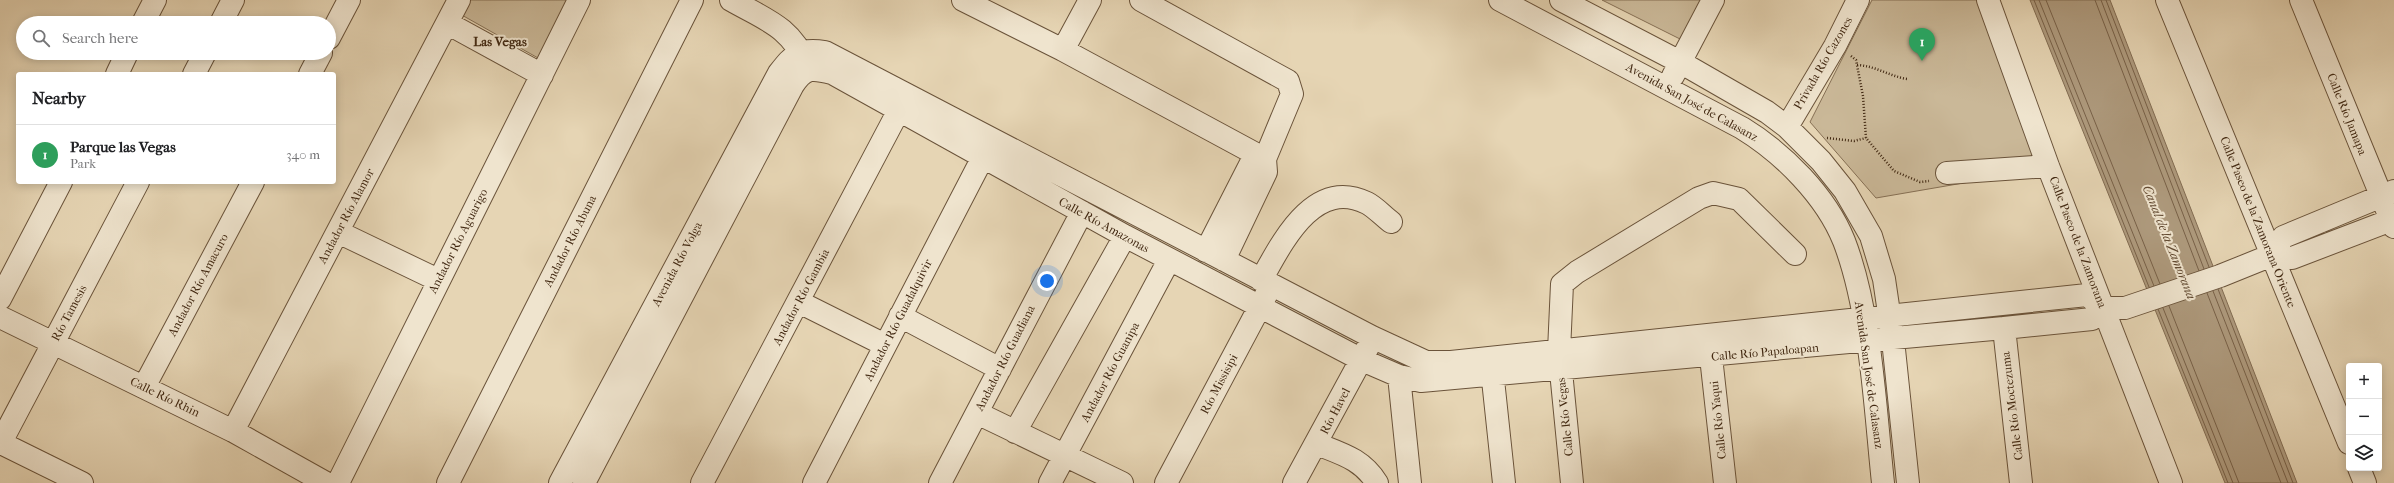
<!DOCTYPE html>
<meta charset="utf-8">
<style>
:root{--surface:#fff;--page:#f6f6f6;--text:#202124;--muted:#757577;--line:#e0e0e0;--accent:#b45309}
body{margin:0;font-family:"IM FELL French Canon",serif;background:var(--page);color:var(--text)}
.controls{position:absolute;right:12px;bottom:12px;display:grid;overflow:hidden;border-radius:4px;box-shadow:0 2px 10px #0003}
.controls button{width:36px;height:36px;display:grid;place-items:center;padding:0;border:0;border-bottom:1px solid var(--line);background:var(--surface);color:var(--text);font:20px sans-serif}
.you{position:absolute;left:1047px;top:281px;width:14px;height:14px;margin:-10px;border:3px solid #fff;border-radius:50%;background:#1a73e8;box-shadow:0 0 0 6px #1a73e833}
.badge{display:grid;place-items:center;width:26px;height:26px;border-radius:50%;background:var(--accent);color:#fff;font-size:13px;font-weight:700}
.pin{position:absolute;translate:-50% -33px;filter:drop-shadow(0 1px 2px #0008)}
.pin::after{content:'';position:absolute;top:21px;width:14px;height:12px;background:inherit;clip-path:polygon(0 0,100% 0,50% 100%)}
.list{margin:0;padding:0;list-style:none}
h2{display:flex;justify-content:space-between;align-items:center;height:52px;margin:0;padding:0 16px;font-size:17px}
h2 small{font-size:13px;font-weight:400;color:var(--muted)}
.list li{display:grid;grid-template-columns:26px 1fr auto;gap:12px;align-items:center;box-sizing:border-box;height:60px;padding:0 16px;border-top:1px solid var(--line)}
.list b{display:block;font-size:15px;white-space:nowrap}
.list p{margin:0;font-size:13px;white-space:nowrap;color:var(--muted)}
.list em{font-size:13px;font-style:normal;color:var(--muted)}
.icon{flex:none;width:22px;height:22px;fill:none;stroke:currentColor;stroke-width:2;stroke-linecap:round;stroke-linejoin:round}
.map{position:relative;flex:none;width:2394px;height:483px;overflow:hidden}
.search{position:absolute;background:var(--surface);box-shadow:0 2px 10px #0003;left:16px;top:16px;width:320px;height:44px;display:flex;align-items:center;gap:10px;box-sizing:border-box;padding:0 14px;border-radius:22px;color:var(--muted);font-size:15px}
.panel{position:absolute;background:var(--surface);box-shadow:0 2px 10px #0003;left:16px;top:72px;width:320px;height:112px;border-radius:4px}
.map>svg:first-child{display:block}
.green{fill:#cab898;stroke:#867055}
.water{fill:#ae9a7d;stroke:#826c52}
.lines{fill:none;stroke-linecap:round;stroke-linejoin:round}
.shore{stroke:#786148;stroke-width:1}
.minor-casing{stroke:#6a533a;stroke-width:24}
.path{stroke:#412812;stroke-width:2.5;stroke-dasharray:1 2;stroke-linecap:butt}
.minor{stroke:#efe4ce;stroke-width:22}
.labels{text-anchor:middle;stroke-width:4;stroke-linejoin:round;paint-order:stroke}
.street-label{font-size:12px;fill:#412812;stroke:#efe4ce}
.neighbourhood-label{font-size:13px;font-weight:bold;fill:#412812;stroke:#efe4ce}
.water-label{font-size:13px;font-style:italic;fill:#624a32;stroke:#efe4ce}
</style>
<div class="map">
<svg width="2394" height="483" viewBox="0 0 2394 483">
<rect width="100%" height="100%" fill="#e6d5b4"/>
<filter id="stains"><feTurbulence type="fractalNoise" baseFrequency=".005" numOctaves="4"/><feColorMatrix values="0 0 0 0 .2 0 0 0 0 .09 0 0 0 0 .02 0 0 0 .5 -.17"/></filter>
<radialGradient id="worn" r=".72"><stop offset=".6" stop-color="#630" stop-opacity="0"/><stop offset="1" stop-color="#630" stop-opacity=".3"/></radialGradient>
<!-- green -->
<path class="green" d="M468,0H567L538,58L460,14Z
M1602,0H1701L1682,40Z
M1872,0H1980L2045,169L1876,198L1810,122Z"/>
<!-- water -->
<path class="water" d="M2030,0H2110L2297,483H2225Z"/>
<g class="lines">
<!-- shore -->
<path class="shore" d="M2034,0L2149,287
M2039,0L2154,286
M2046,0L2160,284
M2095,0L2199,271
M2101,0L2204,269
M2106,0L2209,267
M2218,289L2293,483
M2213,291L2288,483
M2207,293L2281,483
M2169,306L2239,483
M2163,308L2233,483
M2158,309L2228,483"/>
<!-- minor casing -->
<g class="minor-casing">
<path id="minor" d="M731,0C766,20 790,26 807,65
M963,0L1063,50L1265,159
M1141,0L1288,81L1292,94L1265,159L1266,172L1224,260
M1500,0L1742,128C1783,153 1826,196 1844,241C1871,311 1875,408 1883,483
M1561,0L1680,62L1767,112L1787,127L1821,161L1845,191L1871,236L1884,279L1893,340L1908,483
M1988,0L2048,166L2171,483
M2167,0L2349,443
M2301,0L2394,227
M143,23L155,0
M221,23L233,0
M447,23L542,75
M329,38L349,0
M1063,50L1090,0
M117,74L127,53
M194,74L205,53
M310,74L321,53
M1673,76L1713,0
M1787,127L1835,46L1858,0
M1947,173L2048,166
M338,232L438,280
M1206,251L1251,163L1265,159
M2272,255L2283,237L2394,191
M1261,280C1282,243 1313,177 1367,203C1375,207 1383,216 1391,222
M0,299L61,182
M799,302L885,345
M900,316L1000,369
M0,317L233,431L326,483
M2004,328L2021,483
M1711,357L1725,483
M1491,361L1504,483
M1399,376L1410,483
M144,387L253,182
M977,413L1122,483
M233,431L459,0
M1015,432L1125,236
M1,443L82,483
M0,444L138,182
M1317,444C1342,454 1362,459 1377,483
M2359,468L2365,483
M338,483L579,0
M448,483L692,0
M560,483L779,73C794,54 799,48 825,52L1372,337L1426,362H1451L2087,295L2103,308H2125L2220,276L2272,255L2292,258L2394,219
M584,483L793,85C805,67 812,68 832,73L1125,236L1362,360L1399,376L1421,381L2004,328L2092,319L2103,308
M702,483L899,110
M814,483L983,157
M940,483L1082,212
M1050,483L1169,260
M1166,483L1266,295
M1294,483L1368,347
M1572,483L1559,351L1562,284L1577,272L1699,198L1713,193L1739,199L1795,254"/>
</g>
<!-- path -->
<path class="path" d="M1851,56L1856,60L1863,96L1866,138L1894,171L1920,182L1929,181
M1857,65C1876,66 1889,76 1907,79
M1827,138L1854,141L1866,138"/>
<!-- minor -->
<use href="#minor" class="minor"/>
</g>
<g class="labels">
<!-- street labels -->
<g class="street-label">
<text transform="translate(1823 63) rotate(-60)" y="4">Privada Río Cazones</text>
<text transform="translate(1692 102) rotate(29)" y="4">Avenida San José de Calasanz</text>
<text transform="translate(2347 114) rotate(68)" y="4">Calle Río Jamapa</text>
<text transform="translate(346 216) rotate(-62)" y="4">Andador Río Alamor</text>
<text transform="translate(2258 222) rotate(68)" y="4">Calle Paseo de la Zamorana Oriente</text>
<text transform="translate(1104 225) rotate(29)" y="4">Calle Río Amazonas</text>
<text transform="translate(458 241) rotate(-63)" y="4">Andador Río Aguarigo</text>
<text transform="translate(570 241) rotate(-63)" y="4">Andador Río Abuna</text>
<text transform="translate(2078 242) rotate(69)" y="4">Calle Paseo de la Zamorana</text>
<text transform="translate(677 264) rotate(-62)" y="4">Avenida Río Volga</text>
<text transform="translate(198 285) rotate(-62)" y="4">Andador Río Amacuro</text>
<text transform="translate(801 297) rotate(-62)" y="4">Andador Río Gambia</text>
<text transform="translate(69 313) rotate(-62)" y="4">Río Tamesis</text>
<text transform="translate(898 320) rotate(-63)" y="4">Andador Río Guadalquivir</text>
<text transform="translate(1765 352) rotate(-5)" y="4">Calle Río Papaloapan</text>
<text transform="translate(1005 358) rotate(-63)" y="4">Andador Río Guadiana</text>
<text transform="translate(1110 372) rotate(-62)" y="4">Andador Río Guanipa</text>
<text transform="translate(1869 375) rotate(82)" y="4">Avenida San José de Calasanz</text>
<text transform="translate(1219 384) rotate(-62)" y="4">Río Missisipi</text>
<text transform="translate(165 397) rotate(26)" y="4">Calle Río Rhin</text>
<text transform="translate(2012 406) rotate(-97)" y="4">Calle Río Moctezuma</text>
<text transform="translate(1335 411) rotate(-62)" y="4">Río Havel</text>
<text transform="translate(1565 417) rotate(-96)" y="4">Calle Río Vegas</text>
<text transform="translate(1718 420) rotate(-96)" y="4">Calle Río Yaqui</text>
</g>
<!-- neighbourhood labels -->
<g class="neighbourhood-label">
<text x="500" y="46">Las Vegas</text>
</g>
<!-- water labels -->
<g class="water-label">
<text transform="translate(2170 242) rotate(68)" y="5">Canal de la Zamorana</text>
</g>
</g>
<rect width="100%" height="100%" filter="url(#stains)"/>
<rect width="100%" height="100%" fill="url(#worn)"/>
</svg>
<div class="controls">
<button>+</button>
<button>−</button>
<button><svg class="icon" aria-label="layers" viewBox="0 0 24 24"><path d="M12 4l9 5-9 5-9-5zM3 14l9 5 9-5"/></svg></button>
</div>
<div class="you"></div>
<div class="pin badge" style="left:1922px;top:61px;background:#2e9e5b">1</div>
<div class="search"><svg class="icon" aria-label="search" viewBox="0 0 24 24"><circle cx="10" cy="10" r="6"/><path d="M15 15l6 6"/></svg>Search here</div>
<section class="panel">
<h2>Nearby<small></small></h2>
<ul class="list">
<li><span class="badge" style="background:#2e9e5b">1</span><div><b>Parque las Vegas</b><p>Park</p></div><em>340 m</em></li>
</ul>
</section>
</div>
